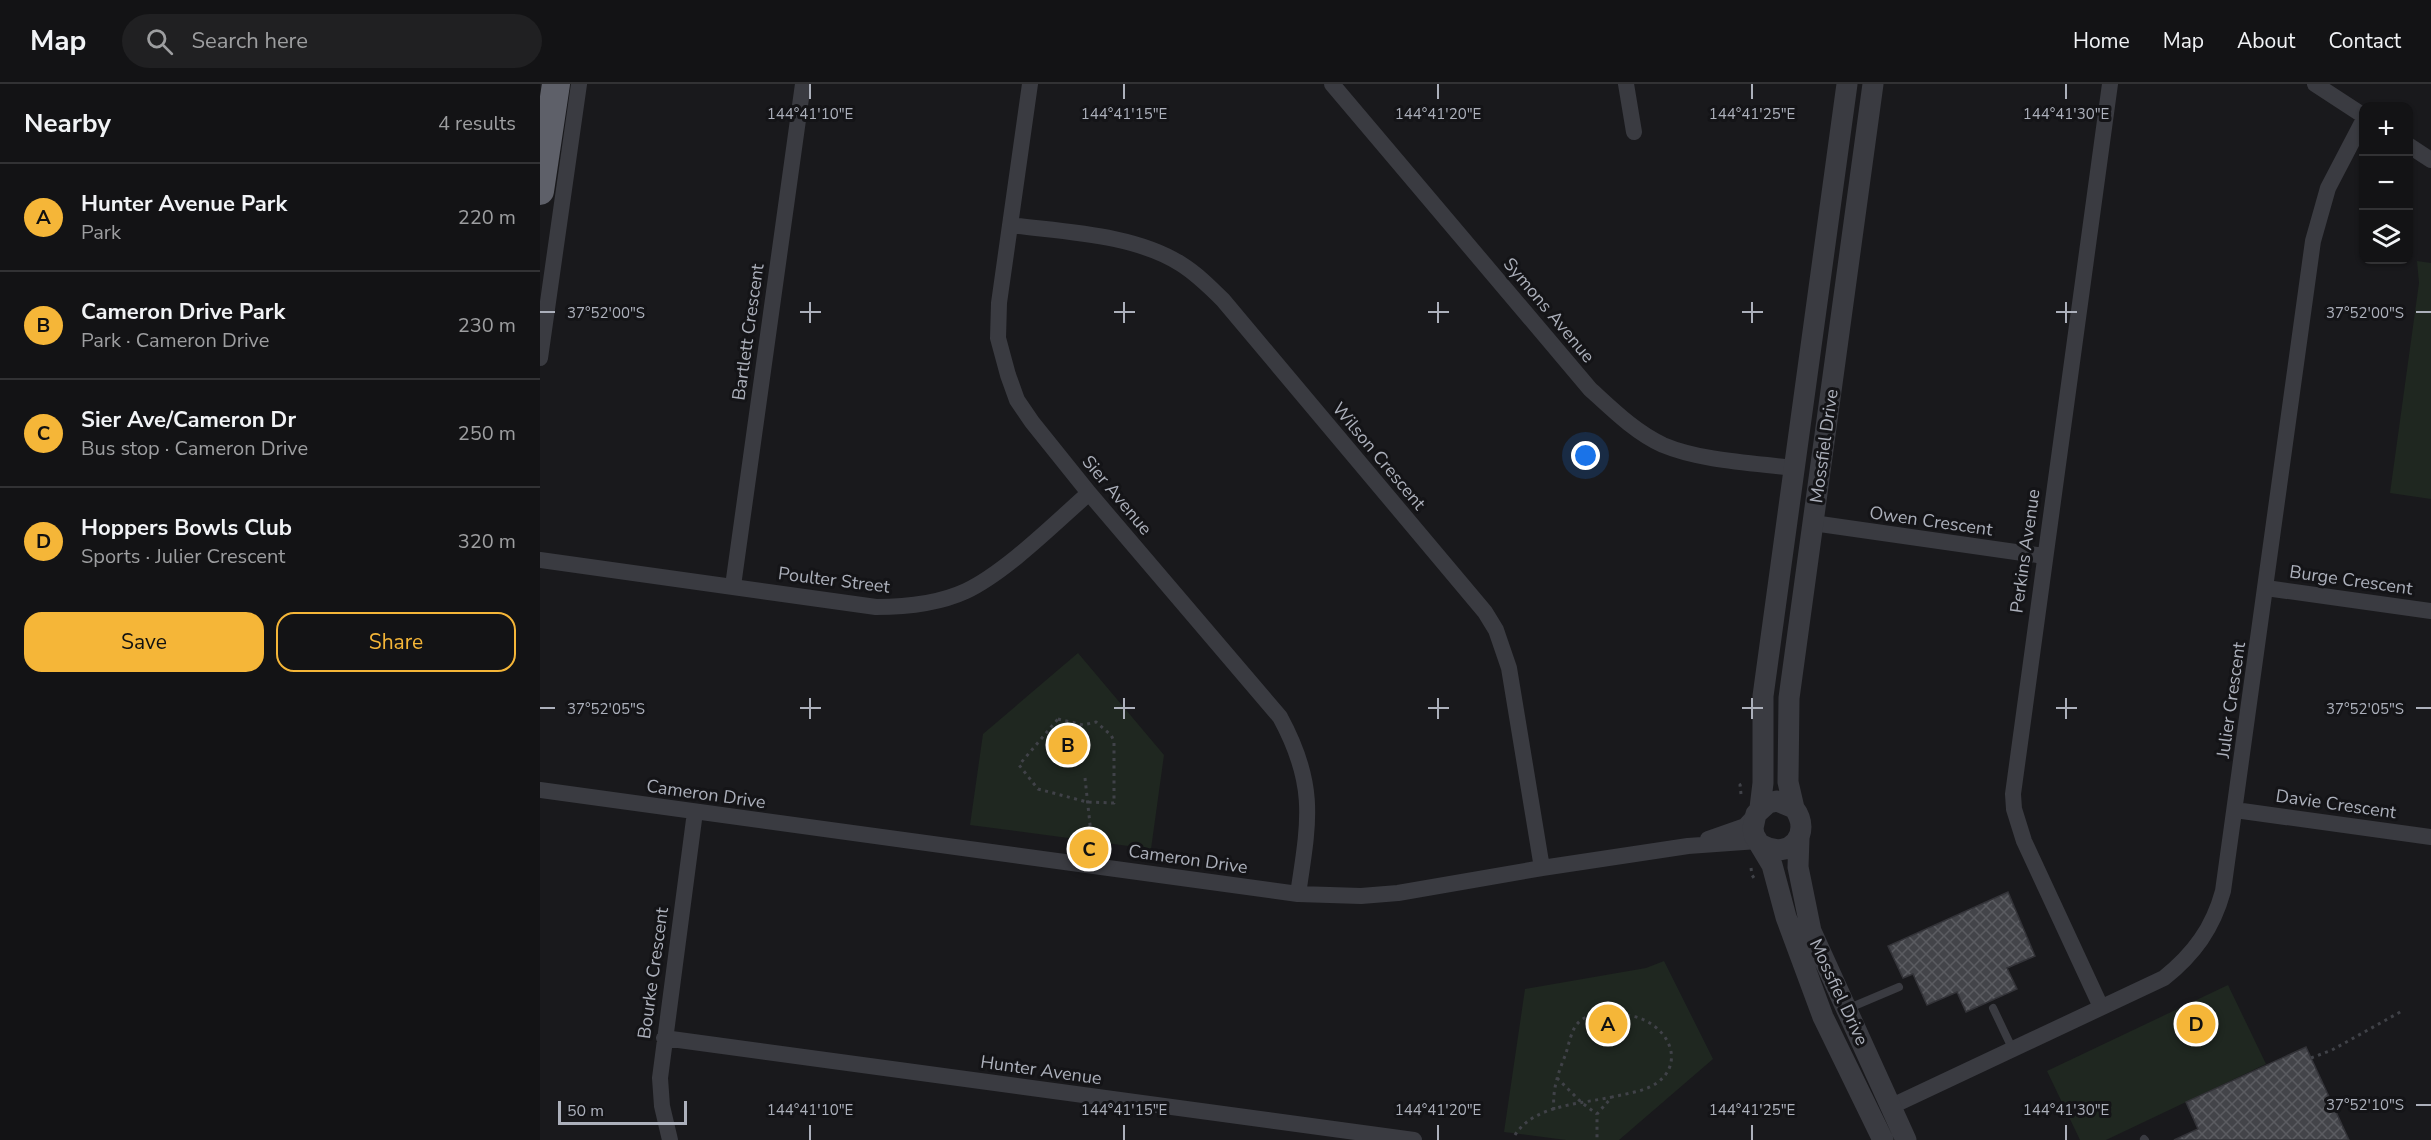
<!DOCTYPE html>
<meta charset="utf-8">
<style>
:root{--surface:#131315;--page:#202022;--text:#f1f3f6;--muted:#9d9ea0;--line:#323234;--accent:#f5b638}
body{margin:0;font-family:"Nunito Sans",sans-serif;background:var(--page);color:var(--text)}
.controls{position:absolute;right:18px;top:18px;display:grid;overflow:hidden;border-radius:12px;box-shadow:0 2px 4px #0004}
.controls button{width:54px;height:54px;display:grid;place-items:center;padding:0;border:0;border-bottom:2px solid var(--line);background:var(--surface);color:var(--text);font:30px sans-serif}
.scale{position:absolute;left:18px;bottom:15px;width:129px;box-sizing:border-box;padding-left:6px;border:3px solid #acb0bb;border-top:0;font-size:16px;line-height:21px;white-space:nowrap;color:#acb0bb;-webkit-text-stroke:4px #141417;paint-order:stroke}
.you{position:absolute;left:1046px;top:372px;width:21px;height:21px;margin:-15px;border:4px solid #fff;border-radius:50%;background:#1a73e8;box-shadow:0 0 0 9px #1a73e833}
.badge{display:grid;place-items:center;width:39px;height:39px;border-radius:50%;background:var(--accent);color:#111;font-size:20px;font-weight:700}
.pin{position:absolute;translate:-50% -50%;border:3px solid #fff;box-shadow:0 2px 6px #0006}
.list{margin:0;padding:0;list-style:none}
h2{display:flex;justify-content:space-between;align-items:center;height:78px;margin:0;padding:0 24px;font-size:26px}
h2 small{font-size:20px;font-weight:400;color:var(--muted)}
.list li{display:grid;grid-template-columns:39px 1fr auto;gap:18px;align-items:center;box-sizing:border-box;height:108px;padding:0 24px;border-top:2px solid var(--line)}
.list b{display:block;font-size:22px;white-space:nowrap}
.list p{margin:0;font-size:20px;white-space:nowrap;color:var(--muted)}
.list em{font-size:20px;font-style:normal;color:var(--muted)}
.actions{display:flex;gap:12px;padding:18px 24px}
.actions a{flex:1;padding:14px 0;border:2px solid var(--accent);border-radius:18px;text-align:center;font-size:21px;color:var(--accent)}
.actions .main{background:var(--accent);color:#111}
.icon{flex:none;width:33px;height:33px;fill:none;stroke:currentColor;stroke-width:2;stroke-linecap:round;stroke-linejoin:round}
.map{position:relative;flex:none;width:1891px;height:1056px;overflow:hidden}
header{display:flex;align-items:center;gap:36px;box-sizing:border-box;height:84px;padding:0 30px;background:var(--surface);border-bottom:2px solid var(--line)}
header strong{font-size:28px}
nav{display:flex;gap:33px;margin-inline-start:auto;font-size:21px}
.search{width:420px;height:54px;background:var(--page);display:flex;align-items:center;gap:15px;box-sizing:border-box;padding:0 21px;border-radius:33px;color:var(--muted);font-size:22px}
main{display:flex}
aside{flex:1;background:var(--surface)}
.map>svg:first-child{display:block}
.green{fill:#1f2720}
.building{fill:url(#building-cross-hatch);stroke:#333338;stroke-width:1.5}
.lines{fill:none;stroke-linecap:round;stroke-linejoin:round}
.path{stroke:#404248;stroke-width:3;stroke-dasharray:3 4.5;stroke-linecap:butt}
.service{stroke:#3a3b41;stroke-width:8}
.minor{stroke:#3a3b41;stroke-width:16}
.tertiary{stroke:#3a3b41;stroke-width:21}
.trunk{stroke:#5e6069;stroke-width:28}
.ticks{fill:none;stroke:#acb0bb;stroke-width:2}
.labels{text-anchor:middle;stroke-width:6;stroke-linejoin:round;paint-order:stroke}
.street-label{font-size:18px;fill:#acb0bb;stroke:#141417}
.ticks-label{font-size:15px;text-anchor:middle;fill:#acb0bb;stroke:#141417;stroke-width:6;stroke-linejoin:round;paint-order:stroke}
</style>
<header>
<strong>Map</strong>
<div class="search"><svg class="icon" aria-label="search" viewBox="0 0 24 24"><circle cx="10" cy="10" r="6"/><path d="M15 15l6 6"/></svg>Search here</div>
<nav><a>Home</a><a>Map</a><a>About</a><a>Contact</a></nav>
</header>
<main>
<aside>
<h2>Nearby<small>4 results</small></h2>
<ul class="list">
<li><span class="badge">A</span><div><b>Hunter Avenue Park</b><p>Park</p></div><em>220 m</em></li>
<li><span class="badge">B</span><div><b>Cameron Drive Park</b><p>Park · Cameron Drive</p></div><em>230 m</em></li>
<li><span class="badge">C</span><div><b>Sier Ave/Cameron Dr</b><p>Bus stop · Cameron Drive</p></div><em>250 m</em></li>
<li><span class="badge">D</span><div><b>Hoppers Bowls Club</b><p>Sports · Julier Crescent</p></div><em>320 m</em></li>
</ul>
<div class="actions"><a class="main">Save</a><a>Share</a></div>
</aside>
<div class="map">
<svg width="1891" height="1056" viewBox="0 0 1891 1056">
<defs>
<pattern id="building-cross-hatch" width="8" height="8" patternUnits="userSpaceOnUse" patternTransform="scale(1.5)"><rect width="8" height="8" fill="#434449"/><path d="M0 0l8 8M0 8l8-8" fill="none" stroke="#5b5c61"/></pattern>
</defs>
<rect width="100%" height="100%" fill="#19191c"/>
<!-- green -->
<path class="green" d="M1877,177L1891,179V415L1850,409L1879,199Z
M538,569L624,671L611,765L430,741L443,650Z
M1124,877L1173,975L1079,1056H1026L964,1048L985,905L1106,884Z
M1688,901L1726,980L1566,1056H1540L1507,987Z"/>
<!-- building -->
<path class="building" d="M1468,808L1495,872L1467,884L1477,905L1426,928L1417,908L1387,921L1373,890L1363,894L1348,862Z
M1766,963L1809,1056H1634L1658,1045L1646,1018Z"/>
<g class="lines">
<!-- path -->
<path class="path" d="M518,635L543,641L556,638L571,651L574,657V719L547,718L498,705L479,681Z
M545,694L552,759
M1201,710L1200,701L1205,699
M1211,784L1212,791L1216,797
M1771,974L1792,966L1862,927
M1017,994L1042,1019L1057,1030
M1014,1026C1012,1007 1018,989 1025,972C1029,961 1031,945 1039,938C1046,931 1057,931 1066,931C1079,931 1094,930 1106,937C1134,951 1143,985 1112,1002C1100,1008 1085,1010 1072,1013
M975,1051C994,1021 1040,1020 1072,1013L1057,1030V1056"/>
<!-- service -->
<path class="service" d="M1453,924L1472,964
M1307,925L1359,903
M1604,1055L1605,1056"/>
<!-- minor -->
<path class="minor" d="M490,0L459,219L458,254L468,291L477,316L492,338L549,409L740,633C777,701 769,737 758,810
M792,0L1050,305C1073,326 1095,348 1123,361C1161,377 1213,379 1254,384
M1086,0L1094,48
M1775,0L1824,32
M1868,61L1891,76
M470,141C524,148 594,150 641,180C657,190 670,203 683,216L945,528L956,546L969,584L1002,784
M0,274L39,0
M1273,439L1504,472
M0,476L336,523C366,523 398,520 426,507C466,488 515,439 549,409
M193,502L263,0
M1726,504L1891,527
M0,706L758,810L821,812L858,809L1002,784L1148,762L1218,757
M1695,726L1891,753
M1168,755L1205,742L1216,730
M1561,923L1484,757L1474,725L1473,710L1570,0
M124,954L874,1056
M1352,1022L1624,894C1654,870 1673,844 1683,807L1773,157L1788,104L1824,35
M130,1056L122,1022L120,994L155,728"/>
<!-- tertiary -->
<path class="tertiary" d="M1220,724L1223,699V612L1307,0
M1254,724L1248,698L1249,614L1333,0
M1259,754L1258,783L1271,847L1366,1056
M1222,761C1250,777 1273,749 1254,724L1237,717L1228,719L1216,730L1213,744L1214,751L1232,781L1246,833L1283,933L1343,1056"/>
<!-- trunk -->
<path class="trunk" d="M0,107L16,0"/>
</g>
<!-- ticks -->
<path class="ticks" d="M270,0V15M584,0V15M898,0V15M1212,0V15M1526,0V15M270,218V239M584,218V239M898,218V239M1212,218V239M1526,218V239M0,228H15M260,228H281M574,228H595M888,228H909M1202,228H1223M1516,228H1537M1876,228H1891M270,614V635M584,614V635M898,614V635M1212,614V635M1526,614V635M0,624H15M260,624H281M574,624H595M888,624H909M1202,624H1223M1516,624H1537M1876,624H1891M1876,1021H1891M270,1041V1056M584,1041V1056M898,1041V1056M1212,1041V1056M1526,1041V1056"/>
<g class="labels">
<!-- street labels -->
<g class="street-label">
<text transform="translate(1009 226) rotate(50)" y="6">Symons Avenue</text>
<text transform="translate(208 248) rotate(-82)" y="6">Bartlett Crescent</text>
<text transform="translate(1284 362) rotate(-82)" y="6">Mossfiel Drive</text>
<text transform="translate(839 372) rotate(50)" y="6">Wilson Crescent</text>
<text transform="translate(577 411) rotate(50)" y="6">Sier Avenue</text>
<text transform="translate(1391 437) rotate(8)" y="6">Owen Crescent</text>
<text transform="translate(1485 467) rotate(-82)" y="6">Perkins Avenue</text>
<text transform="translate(294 496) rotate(7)" y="6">Poulter Street</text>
<text transform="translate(1811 496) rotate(8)" y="6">Burge Crescent</text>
<text transform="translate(1691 616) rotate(-82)" y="6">Julier Crescent</text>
<text transform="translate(166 710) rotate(8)" y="6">Cameron Drive</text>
<text transform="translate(1796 720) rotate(8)" y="6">Davie Crescent</text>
<text transform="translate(648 775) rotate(8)" y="6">Cameron Drive</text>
<text transform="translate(113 889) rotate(-82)" y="6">Bourke Crescent</text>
<text transform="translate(1299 908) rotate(65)" y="6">Mossfiel Drive</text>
<text transform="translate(501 986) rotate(8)" y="6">Hunter Avenue</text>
</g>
</g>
<g class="ticks-label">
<text x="270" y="35">144°41'10"E</text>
<text x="584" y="35">144°41'15"E</text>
<text x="898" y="35">144°41'20"E</text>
<text x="1212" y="35">144°41'25"E</text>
<text x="1526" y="35">144°41'30"E</text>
<text x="66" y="234">37°52'00"S</text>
<text x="1825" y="234">37°52'00"S</text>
<text x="66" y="630">37°52'05"S</text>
<text x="1825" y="630">37°52'05"S</text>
<text x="1825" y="1026">37°52'10"S</text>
<text x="270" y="1031">144°41'10"E</text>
<text x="584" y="1031">144°41'15"E</text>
<text x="898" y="1031">144°41'20"E</text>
<text x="1212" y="1031">144°41'25"E</text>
<text x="1526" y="1031">144°41'30"E</text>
</g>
</svg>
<div class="controls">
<button>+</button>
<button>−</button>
<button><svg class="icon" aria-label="layers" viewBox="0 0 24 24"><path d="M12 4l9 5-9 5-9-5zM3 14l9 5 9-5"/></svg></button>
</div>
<div class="scale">50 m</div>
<div class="you"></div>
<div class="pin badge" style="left:1068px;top:940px">A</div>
<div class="pin badge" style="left:528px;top:661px">B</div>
<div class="pin badge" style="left:549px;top:765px">C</div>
<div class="pin badge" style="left:1656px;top:940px">D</div>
</div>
</main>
